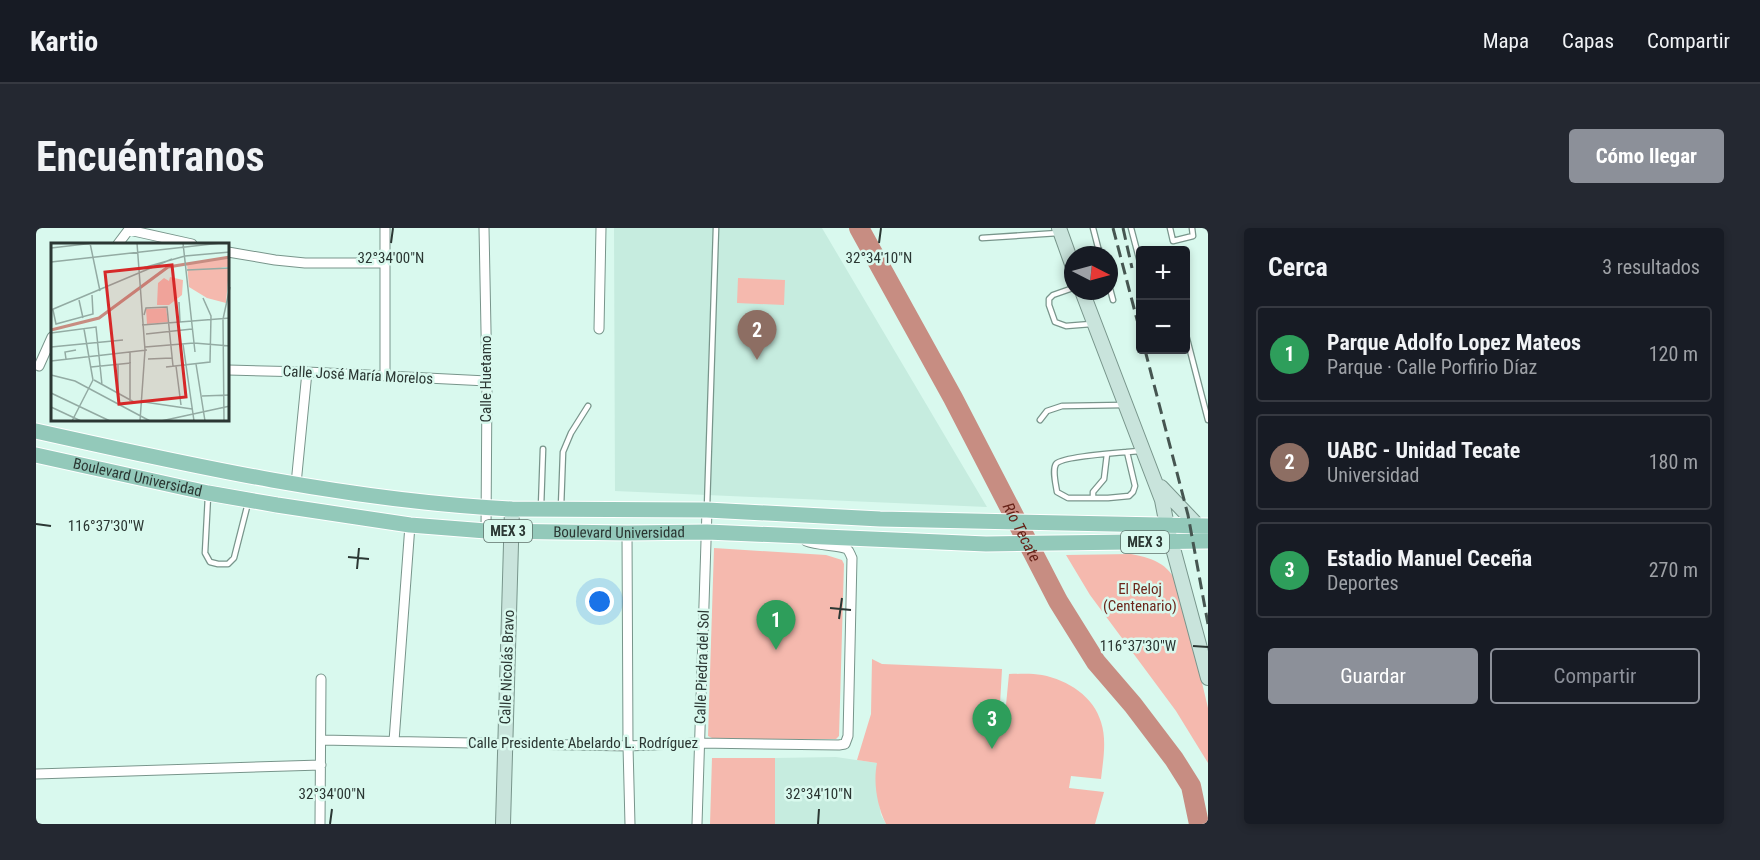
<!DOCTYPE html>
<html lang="es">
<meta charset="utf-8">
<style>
:root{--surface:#171b24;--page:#242831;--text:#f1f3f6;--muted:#9ea1a6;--line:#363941;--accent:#8c9099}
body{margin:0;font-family:"Roboto Condensed",sans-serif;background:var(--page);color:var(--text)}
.controls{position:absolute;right:18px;top:18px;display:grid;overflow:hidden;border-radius:6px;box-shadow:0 3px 9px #0003}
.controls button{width:54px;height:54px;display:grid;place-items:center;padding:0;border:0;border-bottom:2px solid var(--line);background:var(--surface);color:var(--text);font:30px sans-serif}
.compass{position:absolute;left:1028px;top:18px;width:54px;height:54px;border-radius:50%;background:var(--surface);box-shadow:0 3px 9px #0003;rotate:96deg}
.you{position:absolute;left:564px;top:374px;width:21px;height:21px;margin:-15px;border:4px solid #fff;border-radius:50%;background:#1a73e8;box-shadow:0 0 0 9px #1a73e833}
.badge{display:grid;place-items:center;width:39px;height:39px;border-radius:50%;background:var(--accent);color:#fff;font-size:20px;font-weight:700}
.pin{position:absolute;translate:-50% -50px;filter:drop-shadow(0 2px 3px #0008)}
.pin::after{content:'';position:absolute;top:32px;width:21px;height:18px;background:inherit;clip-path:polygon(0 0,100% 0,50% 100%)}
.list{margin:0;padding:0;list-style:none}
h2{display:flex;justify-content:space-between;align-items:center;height:78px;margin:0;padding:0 24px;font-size:26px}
h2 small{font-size:20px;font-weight:400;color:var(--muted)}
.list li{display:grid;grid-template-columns:39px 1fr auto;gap:18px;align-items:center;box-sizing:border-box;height:96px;margin:0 12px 12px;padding:0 12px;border:2px solid var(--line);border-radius:6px}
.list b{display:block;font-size:22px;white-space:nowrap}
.list p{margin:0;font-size:20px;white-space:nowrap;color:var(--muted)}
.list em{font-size:20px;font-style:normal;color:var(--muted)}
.actions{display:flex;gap:12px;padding:18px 24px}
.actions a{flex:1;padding:14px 0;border:2px solid var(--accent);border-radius:6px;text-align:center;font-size:21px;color:var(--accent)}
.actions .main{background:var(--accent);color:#fff}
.map{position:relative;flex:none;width:1172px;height:596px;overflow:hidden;border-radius:6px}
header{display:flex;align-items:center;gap:36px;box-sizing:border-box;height:84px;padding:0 30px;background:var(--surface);border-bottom:2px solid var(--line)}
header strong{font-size:28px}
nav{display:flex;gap:33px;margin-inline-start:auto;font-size:21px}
.intro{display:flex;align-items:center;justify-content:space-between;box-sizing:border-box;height:144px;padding:0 36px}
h1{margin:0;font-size:42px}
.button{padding:15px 27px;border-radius:6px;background:var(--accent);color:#fff;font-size:21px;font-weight:700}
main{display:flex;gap:36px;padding:0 36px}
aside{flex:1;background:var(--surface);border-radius:6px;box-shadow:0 3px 9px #0003}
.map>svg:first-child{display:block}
.built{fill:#c6ecdf}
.green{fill:#f5b9ae}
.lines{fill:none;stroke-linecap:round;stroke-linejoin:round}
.river{stroke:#c78d82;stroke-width:20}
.lane-casing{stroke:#78958b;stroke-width:7}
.street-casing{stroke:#78958b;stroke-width:11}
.secondary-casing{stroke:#78958b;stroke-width:16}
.primary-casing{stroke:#fff;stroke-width:17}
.lane{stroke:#fff;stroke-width:4.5}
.street{stroke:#fff;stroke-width:9}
.secondary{stroke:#c9e4dc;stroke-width:14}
.primary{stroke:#93c9ba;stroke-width:15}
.rail{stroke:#465651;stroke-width:3;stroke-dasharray:12 6;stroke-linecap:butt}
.ticks{fill:none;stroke:#2b3733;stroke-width:2}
.labels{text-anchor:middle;stroke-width:5;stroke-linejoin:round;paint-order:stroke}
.shield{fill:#d9f9ee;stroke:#5f716b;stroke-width:1.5}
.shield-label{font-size:14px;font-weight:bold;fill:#2b3733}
.street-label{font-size:15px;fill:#2b3733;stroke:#d9f9ee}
.park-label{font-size:15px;fill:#6c261b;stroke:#d9f9ee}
.water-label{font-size:16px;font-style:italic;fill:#662117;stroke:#d9f9ee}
.inset-river{fill:none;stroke:#c78d82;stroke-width:3}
.inset-road{fill:none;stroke:#93aba3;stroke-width:1.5}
.view{fill:#d62828;fill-opacity:0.15;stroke:#d62828;stroke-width:3}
.inset-edge{fill:none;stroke:#2b3733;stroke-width:3}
.ticks-label{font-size:15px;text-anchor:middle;fill:#2b3733;stroke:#d9f9ee;stroke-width:5;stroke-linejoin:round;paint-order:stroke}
</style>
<header>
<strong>Kartio</strong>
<nav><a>Mapa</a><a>Capas</a><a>Compartir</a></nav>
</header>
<div class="intro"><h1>Encuéntranos</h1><a class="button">Cómo llegar</a></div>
<main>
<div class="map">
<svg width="1172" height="596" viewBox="0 0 1172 596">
<rect width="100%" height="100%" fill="#d9f9ee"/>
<!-- built -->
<path class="built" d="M578,0H786L951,279L579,263Z
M800,529L841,535L843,575L845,587L850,596H739V530Z"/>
<!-- green -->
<path class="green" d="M702,50L749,52L748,77L701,75Z
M678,320L790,327L806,332L808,336L803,508L800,511H678L672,508Z
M1095,326C1121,331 1134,337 1144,362L1172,480V535L1140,483L1054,367L1030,327Z
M836,431L846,436L966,441L964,477H970L973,446C983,446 995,445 1006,447C1032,452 1058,469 1065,494C1071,512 1067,533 1065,551L1035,548L1033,560L1068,564L1059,596H850C841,578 837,554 841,535L821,532L835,486Z
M676,530H739V596H674Z"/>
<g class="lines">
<!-- river -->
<path class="river" id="s1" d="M823,0L917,170L1022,373L1060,434L1097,477L1138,531L1155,558L1163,596"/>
<!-- lane casing -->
<g class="lane-casing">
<path id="lane" d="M1057,0L1064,27
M1095,0L1104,34
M1134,0L1137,13L1157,8L1156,0
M946,10L1022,5
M1073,57L1077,72
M1037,60L1017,67L1013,71V77L1019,94L1030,98L1055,96
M1150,107L1172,192
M1004,192L1011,183L1026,178L1087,177
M1091,224L1099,258L1097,264L1093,268L1072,270H1032L1021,264C1020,257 1016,242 1020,236C1026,228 1092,224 1105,223
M172,268L169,325L174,334L182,336H192L198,330L212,275
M1057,270V264L1068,251L1071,226
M505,279L507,221
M525,279L527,224L535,205L552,178
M671,279L680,0"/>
</g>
<!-- street casing -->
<g class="street-casing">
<path id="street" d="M349,0V148
M448,0L451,153L450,303
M93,2L156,16
M82,16L94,0
M192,24L239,32L269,35H349
M563,101L565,0
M3,138L16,109
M192,142L271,144L451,153
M260,256L271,144
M591,305L592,518L594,596
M285,512L592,518L663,515L803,517L809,516L812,508L816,330C814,326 814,324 811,321C804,317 782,318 770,313
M358,513L374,297
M0,546L285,537
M284,596L285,451
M661,596L671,282"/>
</g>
<!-- secondary casing -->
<g class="secondary-casing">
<path id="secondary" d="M1023,0L1037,39
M1046,63L1126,272L1131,298L1172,450
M1125,259L1162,298L1166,305
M467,596L476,281"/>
</g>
<!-- primary casing -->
<g class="primary-casing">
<g id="primary">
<path d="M0,203C157,238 315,273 476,281L671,282L844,291L1172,298"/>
<path id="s2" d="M0,227L172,265L241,277L374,297L450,303L591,305L671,304L950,316L1172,313"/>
</g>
</g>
<!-- lane -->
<use href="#lane" class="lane"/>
<!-- street -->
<use href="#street" class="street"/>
<!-- secondary -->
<use href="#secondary" class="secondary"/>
<!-- primary -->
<use href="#primary" class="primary"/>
<!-- rail -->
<path class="rail" d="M1077,0L1104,103
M1087,0L1096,40
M1109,122L1152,287L1172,396"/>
</g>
<!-- ticks -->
<path class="ticks" d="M355,15L357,0M843,15L845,0M0,296L15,298M312,329L333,331M321,341L323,320M794,380L815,382M803,391L806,370M1157,418L1172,419M294,596L296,581M782,596L783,581"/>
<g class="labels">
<!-- shield labels -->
<g class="shield">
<rect x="448" y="292" width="48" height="22" rx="4.5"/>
<rect x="1085" y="303" width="48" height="22" rx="4.5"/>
</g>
<g class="shield-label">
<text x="472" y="308">MEX 3</text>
<text x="1109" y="319">MEX 3</text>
</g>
<!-- street labels -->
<g class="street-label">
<text transform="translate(322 147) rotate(3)" y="5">Calle José María Morelos</text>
<text transform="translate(450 151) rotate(-90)" y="5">Calle Huetamo</text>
<text dy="5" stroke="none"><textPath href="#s2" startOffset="104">Boulevard Universidad</textPath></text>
<text dy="5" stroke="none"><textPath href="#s2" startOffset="590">Boulevard Universidad</textPath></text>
<text transform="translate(471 439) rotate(-88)" y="5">Calle Nicolás Bravo</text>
<text transform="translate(666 439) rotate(-88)" y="5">Calle Piedra del Sol</text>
<text x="547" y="520">Calle Presidente Abelardo L. Rodríguez</text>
</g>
<!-- park labels -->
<g class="park-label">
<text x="1104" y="366">El Reloj<tspan x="1104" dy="17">(Centenario)</tspan></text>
</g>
<!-- water labels -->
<g class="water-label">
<text dy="6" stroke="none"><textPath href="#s1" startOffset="345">Río Tecate</textPath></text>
</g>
</g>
<!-- overview -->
<g transform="translate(15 15)">
<rect width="178" height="178" fill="#d9f9ee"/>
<path d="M178,15V24H169L178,26L175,60L156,55L138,44L136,21ZM119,34L132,37L131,52L118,62H106L107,40L113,35L118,38ZM115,65L117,79L96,81L95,66Z" fill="#f5b9ae"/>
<path class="inset-river" d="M0,87L48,75L117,24L179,14"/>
<path class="inset-road" d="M39,0L49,48M86,0L94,107L89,178M132,0L144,109M0,5L43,0M0,19L170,0M88,26L134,13L179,9M136,27L179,25M28,57L32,75M128,59L129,79M0,67L121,16M2,67L5,81L42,71L41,52M93,72L95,65L116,64L122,123M91,82L179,75M0,90L45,84L51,142M95,91L141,86M132,101L143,178M0,104L72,97M94,104L143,100L179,103M15,116L14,109L25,107M97,116L121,115M0,118L96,107M145,121L154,178M125,123L130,162M40,124L80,120M115,124L159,119L160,73L152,55M0,132L24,138L99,178M43,137L83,159M0,150L59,178M67,151V122M151,153L179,152M79,158V109M93,159L141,166M0,164L30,178M21,178L42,137L33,86M110,178L179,163M173,178L172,76L179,44"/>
<path class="view" d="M121,22L135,154L68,161L54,29Z"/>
<rect width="178" height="178" class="inset-edge"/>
</g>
<g class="ticks-label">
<text x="355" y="35">32°34'00"N</text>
<text x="843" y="35">32°34'10"N</text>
<text x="70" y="303">116°37'30"W</text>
<text x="1102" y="423">116°37'30"W</text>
<text x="296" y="571">32°34'00"N</text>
<text x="783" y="571">32°34'10"N</text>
</g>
</svg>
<div class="controls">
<button>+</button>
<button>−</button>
</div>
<svg class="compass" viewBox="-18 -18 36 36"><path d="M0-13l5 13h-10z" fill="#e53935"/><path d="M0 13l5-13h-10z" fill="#9ea1a6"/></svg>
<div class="you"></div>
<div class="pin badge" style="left:740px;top:422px;background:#2e9e5b">1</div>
<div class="pin badge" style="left:721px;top:132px;background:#8d6e63">2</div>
<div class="pin badge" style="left:956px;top:521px;background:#2e9e5b">3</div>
</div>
<aside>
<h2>Cerca<small>3 resultados</small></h2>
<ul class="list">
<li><span class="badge" style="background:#2e9e5b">1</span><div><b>Parque Adolfo Lopez Mateos</b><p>Parque · Calle Porfirio Díaz</p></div><em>120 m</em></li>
<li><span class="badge" style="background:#8d6e63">2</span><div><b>UABC - Unidad Tecate</b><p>Universidad</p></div><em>180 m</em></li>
<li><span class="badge" style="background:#2e9e5b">3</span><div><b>Estadio Manuel Ceceña</b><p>Deportes</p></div><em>270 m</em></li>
</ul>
<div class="actions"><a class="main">Guardar</a><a>Compartir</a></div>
</aside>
</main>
